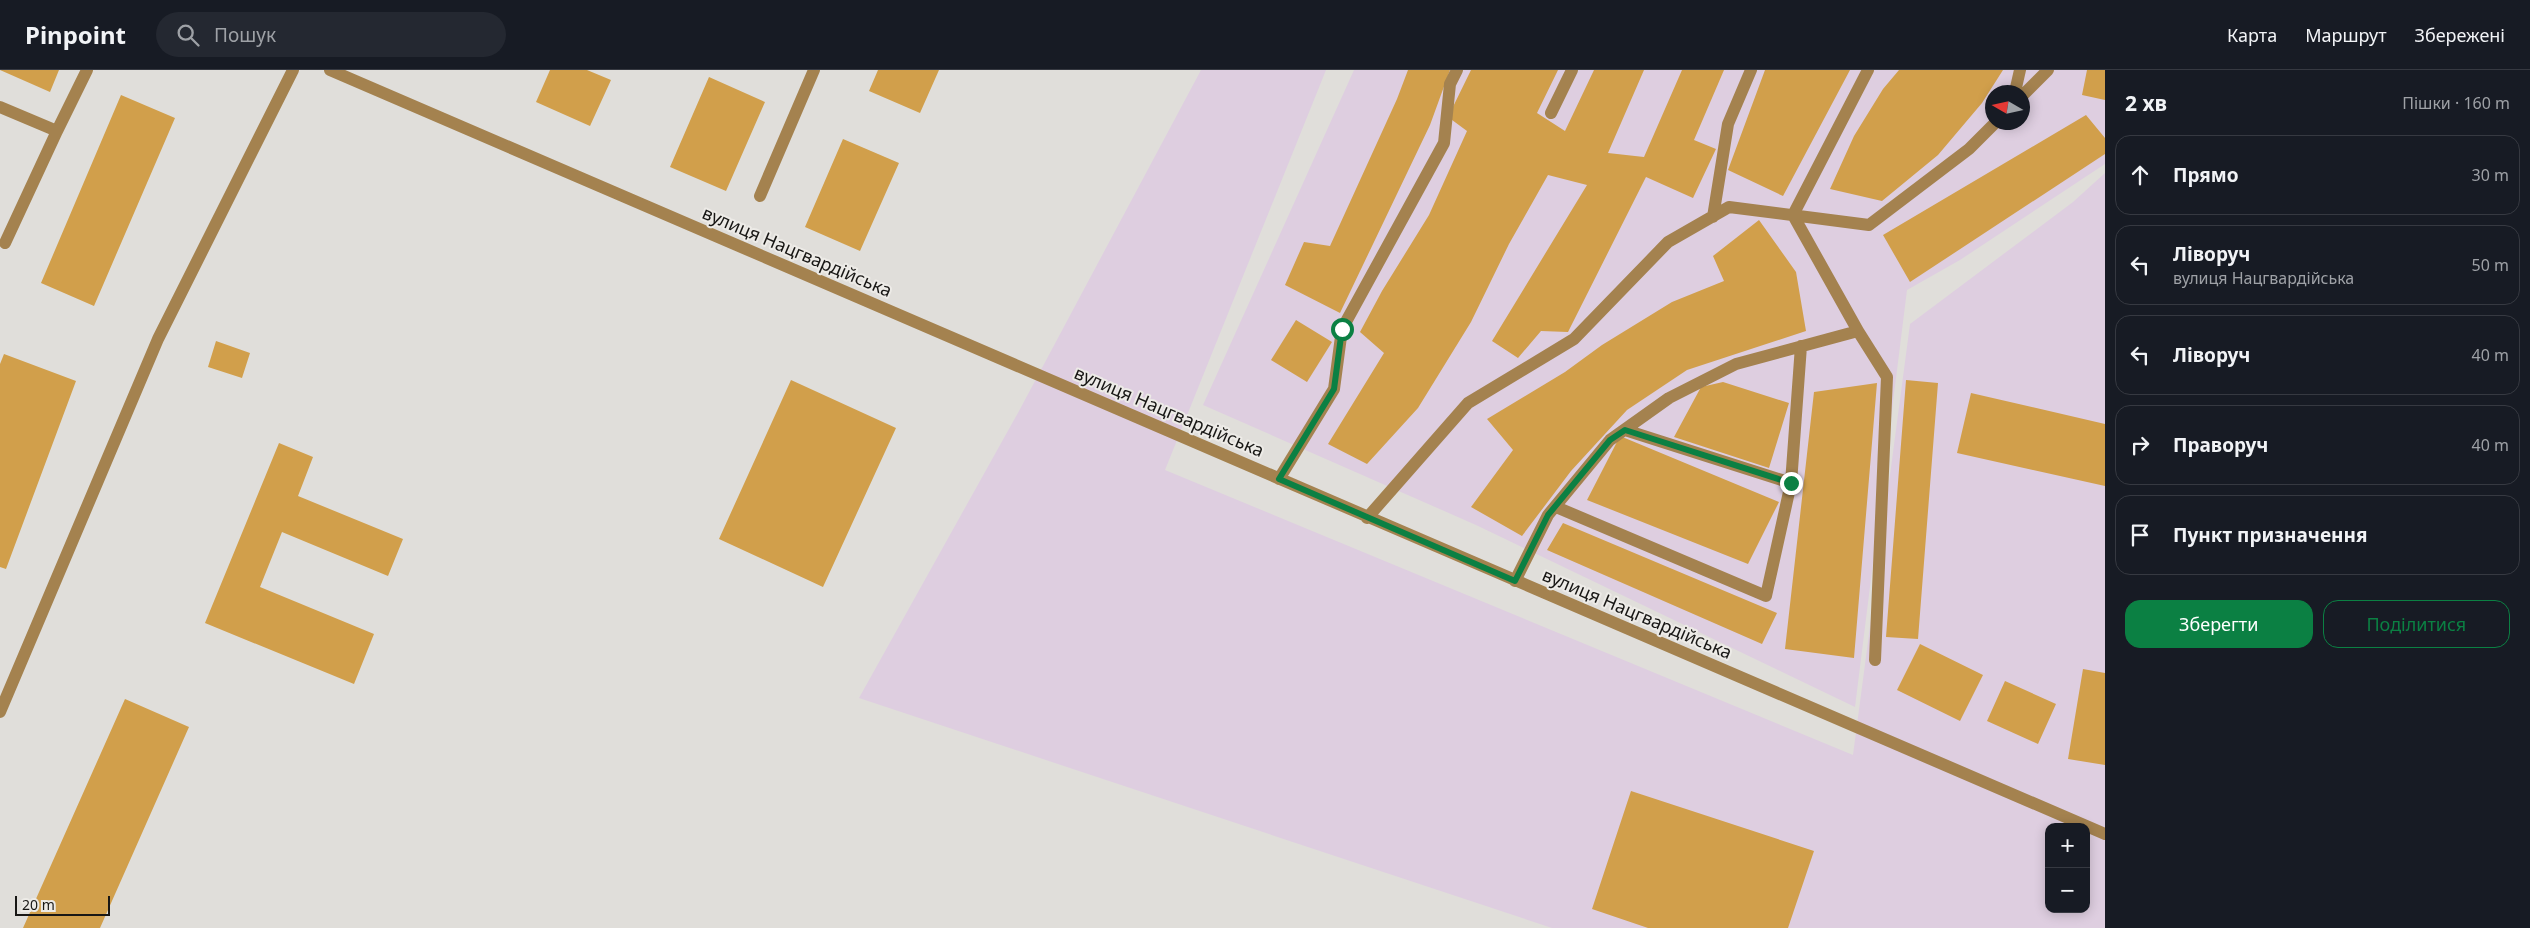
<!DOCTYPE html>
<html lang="uk">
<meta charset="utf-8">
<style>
:root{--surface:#171b24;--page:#242831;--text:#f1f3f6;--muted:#9ea1a6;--line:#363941;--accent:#0b8043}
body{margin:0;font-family:"Noto Sans",sans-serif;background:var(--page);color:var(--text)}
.controls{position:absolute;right:15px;bottom:15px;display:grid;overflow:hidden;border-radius:10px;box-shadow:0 2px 12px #0003}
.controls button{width:45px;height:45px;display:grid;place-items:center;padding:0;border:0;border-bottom:1px solid var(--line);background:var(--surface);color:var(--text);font:25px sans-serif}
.compass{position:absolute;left:1985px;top:15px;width:45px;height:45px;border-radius:50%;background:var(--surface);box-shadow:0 2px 12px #0003;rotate:279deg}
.scale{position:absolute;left:15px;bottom:12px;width:95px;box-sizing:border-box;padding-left:5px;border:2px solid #181715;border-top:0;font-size:14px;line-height:18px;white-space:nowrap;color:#181715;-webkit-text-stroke:4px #edebe7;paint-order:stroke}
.stop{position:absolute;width:15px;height:15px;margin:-11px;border:4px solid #0b8043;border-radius:50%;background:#fff}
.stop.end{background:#0b8043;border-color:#fff;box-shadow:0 1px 5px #0008}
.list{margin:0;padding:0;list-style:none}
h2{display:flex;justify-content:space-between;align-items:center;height:65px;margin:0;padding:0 20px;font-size:21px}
h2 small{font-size:16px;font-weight:400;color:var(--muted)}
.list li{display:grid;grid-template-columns:32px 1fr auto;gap:15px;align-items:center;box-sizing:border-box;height:80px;margin:0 10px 10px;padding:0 10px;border:1px solid var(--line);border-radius:15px}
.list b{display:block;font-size:19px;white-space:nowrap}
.list p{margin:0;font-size:16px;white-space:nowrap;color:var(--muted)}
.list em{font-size:16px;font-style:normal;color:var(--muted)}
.actions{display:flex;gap:10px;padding:15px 20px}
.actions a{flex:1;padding:11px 0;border:1px solid var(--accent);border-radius:15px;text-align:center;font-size:18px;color:var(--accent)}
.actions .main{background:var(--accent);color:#fff}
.icon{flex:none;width:28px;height:28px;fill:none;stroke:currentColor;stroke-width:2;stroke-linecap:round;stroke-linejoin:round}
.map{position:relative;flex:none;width:2105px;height:858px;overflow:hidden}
header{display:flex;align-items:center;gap:30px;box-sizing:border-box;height:70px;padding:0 25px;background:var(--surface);border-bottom:1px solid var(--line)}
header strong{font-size:24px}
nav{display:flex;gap:28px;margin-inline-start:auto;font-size:18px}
.search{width:350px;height:45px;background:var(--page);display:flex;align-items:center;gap:12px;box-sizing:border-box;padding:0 18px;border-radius:28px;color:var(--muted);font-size:19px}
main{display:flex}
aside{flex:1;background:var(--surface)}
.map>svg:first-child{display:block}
.commercial{fill:#decee0;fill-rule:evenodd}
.building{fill:#d19f4b}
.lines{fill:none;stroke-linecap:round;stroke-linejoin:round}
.minor{stroke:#a4824f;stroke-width:12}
.route{stroke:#0b8043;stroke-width:6}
.labels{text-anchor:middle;stroke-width:4;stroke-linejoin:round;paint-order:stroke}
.street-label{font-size:18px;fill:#181715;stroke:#edebe7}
</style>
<header>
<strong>Pinpoint</strong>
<div class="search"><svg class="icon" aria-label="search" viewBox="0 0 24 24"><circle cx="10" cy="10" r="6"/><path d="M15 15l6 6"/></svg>Пошук</div>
<nav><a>Карта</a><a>Маршрут</a><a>Збережені</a></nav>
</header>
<main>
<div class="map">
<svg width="2105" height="858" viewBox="0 0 2105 858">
<rect width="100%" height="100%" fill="#e0deda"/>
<!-- commercial -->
<path class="commercial" d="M1201,0H1326L1165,400L1853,685L1910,254L2073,132L2105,103V858H1552L859,628L1019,341ZM2049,757H2086V839H2049Z
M1354,0H2105V94L1960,190L1907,220L1855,637L1476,455L1203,335ZM1992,22H2022V52H1992Z"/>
<!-- building -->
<path class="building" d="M0,0H59L50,22Z
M550,0H587L611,10L590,56L536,32Z
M878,0H939L920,43L869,21Z
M1408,0H1450L1430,55L1340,243L1285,215L1304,172L1330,176L1397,29Z
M1471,0H1558L1537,43L1565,61L1594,0H1644L1608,83L1644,87L1682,0H1724L1694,70L1716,79L1693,128L1646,107L1568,262L1541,261L1518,288L1492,271L1587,115L1548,105L1509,174L1471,252L1418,338L1367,394L1328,374L1384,283L1360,262L1382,221L1429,145L1467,61L1448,47Z
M1765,0H1850L1783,126L1728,100Z
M1899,0H2003L1982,33L1938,85L1882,131L1830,119L1854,66L1883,19Z
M2087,0H2105V30L2082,25Z
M709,7L765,32L726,121L670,97Z
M121,25L175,48L94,236L41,213Z
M2086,45L2105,68V84L1910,212L1883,165Z
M843,69L899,93L860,181L805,157Z
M1759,150L1796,202L1806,261L1687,300L1627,340L1571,401L1522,466L1471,437L1513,380L1487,349L1565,302L1602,275L1672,232L1724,211L1713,186Z
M1296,250L1332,272L1307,312L1271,290Z
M216,271L250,283L242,308L208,297Z
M4,284L76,311L6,499L0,497V294Z
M791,310L896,358L823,517L719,469Z
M1906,310L1938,313L1918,569L1886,567Z
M1723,312L1789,333L1769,398L1674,367L1701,317Z
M1877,313L1854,588L1785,579L1814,322Z
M1971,323L2105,354V416L1957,383Z
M1620,366L1779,432L1748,494L1587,430Z
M279,373L313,387L298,426L403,469L388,506L282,462L260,517L374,564L354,614L205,553Z
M1563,453L1777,543L1762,574L1547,480Z
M1920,574L1983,605L1960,651L1897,620Z
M2083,599L2105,603V695L2068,689Z
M2005,611L2056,634L2038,674L1987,651Z
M125,629L189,657L100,858H23Z
M1631,721L1814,781L1788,858H1648L1592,839Z"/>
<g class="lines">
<!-- minor -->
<path class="minor" d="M330,0L2105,764
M2015,22L2020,0
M2022,26L2048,0
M0,37L57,61L87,0
M1551,43L1572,0
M760,126L814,0
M1713,147L1728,54L1751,0
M5,173L57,61
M1858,261L1887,307L1875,590
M1625,360L1791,413
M1279,409L1334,319L1342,259L1444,73L1450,14L1457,0
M1556,437L1766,526L1791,413L1801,276
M1367,448L1468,333L1574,269L1668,172L1729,137L1869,155L1969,79L1996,52
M1515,511L1548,445L1610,370L1669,328L1736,294L1858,261L1793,145L1868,0
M0,642L158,269L293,0"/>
</g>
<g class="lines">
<!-- route -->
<path class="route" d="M1342,259L1334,319L1279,409L1515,511L1548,445L1610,370L1625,360L1791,413"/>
</g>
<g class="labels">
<!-- street labels -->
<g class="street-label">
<text transform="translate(797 182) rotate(23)" y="6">вулиця Нацгвардійська</text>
<text transform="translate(1169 342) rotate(23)" y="6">вулиця Нацгвардійська</text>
<text transform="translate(1637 544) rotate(23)" y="6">вулиця Нацгвардійська</text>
</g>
</g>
</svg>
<div class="controls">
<button>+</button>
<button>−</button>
</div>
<svg class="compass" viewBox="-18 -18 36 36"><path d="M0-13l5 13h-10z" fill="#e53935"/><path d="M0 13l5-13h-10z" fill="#9ea1a6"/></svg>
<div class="scale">20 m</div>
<div class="stop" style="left:1342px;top:259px"></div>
<div class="stop end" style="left:1791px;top:413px"></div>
</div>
<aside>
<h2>2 хв<small>Пішки · 160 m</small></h2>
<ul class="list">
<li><svg class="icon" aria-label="ahead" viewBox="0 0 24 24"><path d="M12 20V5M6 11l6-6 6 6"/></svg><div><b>Прямо</b></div><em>30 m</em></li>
<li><svg class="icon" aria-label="left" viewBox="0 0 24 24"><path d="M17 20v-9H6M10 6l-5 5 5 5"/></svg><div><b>Ліворуч</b><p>вулиця Нацгвардійська</p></div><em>50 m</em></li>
<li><svg class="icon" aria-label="left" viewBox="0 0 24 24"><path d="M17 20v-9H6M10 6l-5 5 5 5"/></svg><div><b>Ліворуч</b></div><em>40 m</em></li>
<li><svg class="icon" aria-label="right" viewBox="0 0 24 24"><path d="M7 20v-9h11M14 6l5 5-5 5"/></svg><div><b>Праворуч</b></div><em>40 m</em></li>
<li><svg class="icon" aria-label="arrive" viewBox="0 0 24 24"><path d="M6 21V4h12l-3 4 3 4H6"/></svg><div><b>Пункт призначення</b></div></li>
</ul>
<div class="actions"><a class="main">Зберегти</a><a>Поділитися</a></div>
</aside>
</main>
